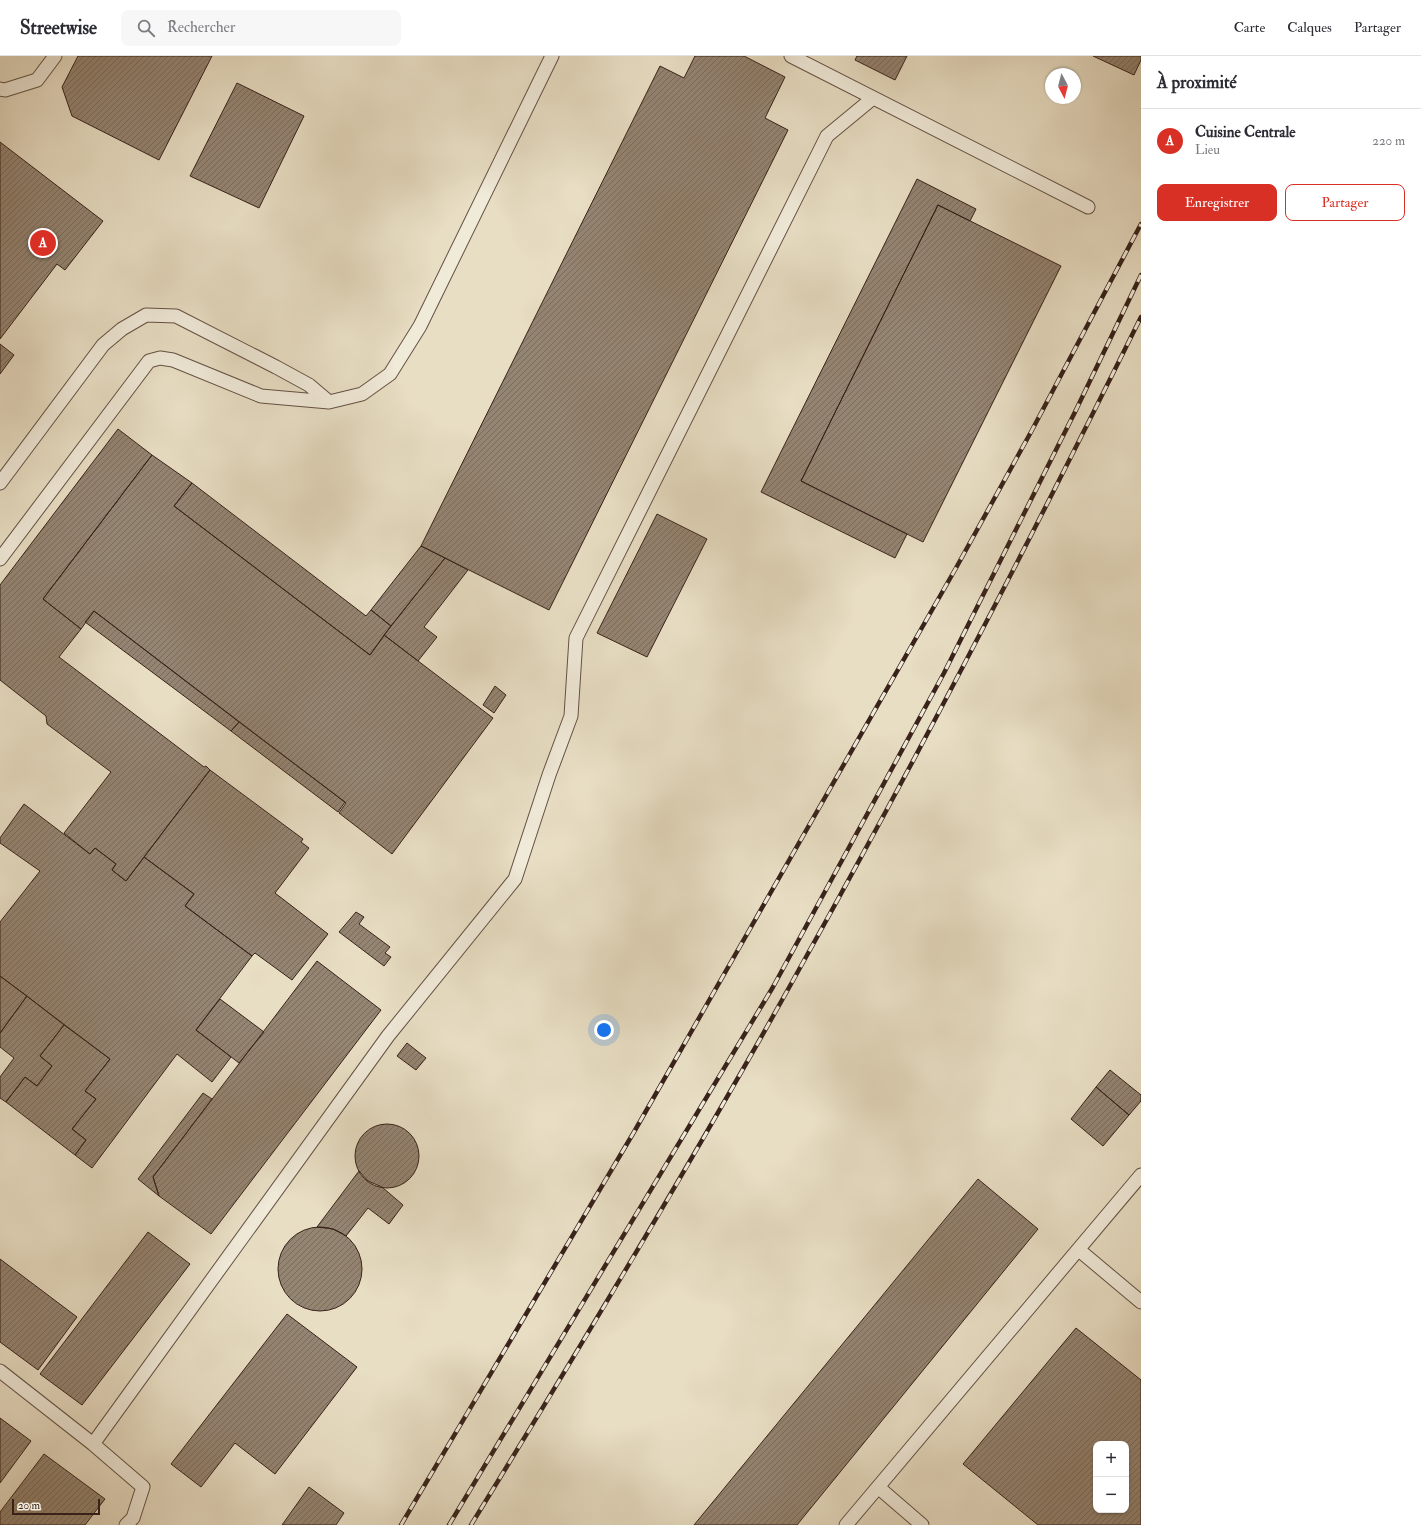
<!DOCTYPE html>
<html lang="fr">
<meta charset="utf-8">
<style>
:root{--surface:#fff;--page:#f7f7f7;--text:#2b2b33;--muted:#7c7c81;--line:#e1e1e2;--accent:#d93025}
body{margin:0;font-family:"IM FELL Double Pica",serif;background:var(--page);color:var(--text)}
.controls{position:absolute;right:12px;bottom:12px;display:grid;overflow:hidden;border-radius:8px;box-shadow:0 1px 3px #0004}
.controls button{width:36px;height:36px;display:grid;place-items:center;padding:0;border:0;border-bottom:1px solid var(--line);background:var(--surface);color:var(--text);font:20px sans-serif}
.compass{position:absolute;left:1045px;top:12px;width:36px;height:36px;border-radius:50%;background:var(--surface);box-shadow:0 1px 3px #0004;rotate:173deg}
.scale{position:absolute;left:12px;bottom:10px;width:88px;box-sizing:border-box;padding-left:4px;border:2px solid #38221a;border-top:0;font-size:11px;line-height:14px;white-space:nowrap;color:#38221a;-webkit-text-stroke:3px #f0ead9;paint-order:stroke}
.you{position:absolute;left:604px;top:974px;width:14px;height:14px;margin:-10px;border:3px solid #fff;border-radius:50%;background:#1a73e8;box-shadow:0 0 0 6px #1a73e833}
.badge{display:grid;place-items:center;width:26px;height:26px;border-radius:50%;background:var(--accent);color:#fff;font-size:13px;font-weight:700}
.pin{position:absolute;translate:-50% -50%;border:2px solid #fff;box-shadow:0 1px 4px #0006}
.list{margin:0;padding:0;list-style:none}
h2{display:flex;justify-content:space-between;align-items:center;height:52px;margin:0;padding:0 16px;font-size:17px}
h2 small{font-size:13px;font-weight:400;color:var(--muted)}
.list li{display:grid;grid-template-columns:26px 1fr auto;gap:12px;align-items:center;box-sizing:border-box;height:64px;padding:0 16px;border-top:1px solid var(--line)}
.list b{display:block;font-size:15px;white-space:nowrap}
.list p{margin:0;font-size:13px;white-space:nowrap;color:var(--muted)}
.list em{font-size:13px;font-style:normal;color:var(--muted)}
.actions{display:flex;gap:8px;padding:12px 16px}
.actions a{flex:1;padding:9px 0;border:1px solid var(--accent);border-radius:8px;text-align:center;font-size:14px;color:var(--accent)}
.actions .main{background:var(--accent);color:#fff}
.icon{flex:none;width:22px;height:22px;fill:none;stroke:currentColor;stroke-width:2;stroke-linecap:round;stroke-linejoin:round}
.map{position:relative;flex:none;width:1141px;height:1469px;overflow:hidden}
header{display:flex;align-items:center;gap:24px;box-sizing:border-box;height:56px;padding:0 20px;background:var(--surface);border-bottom:1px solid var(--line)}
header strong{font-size:19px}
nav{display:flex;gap:22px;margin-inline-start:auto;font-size:14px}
.search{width:280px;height:36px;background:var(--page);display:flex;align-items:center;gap:10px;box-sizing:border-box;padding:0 14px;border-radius:8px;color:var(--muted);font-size:15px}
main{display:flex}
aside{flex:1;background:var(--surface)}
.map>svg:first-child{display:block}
.building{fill:url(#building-hatch);stroke:#38221a;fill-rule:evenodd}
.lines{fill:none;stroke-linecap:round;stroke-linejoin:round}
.service-casing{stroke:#645144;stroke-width:15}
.service{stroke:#f0ead9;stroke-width:13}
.rail-casing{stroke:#38221a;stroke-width:4.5}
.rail{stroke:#f0ead9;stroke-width:3;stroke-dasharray:9;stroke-linecap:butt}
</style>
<header>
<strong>Streetwise</strong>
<div class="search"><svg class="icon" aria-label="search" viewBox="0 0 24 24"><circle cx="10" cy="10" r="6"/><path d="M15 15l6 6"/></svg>Rechercher</div>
<nav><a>Carte</a><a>Calques</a><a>Partager</a></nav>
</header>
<main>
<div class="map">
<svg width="1141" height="1469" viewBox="0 0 1141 1469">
<defs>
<pattern id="building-hatch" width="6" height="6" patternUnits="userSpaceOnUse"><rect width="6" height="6" fill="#948472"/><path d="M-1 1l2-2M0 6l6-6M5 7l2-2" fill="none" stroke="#7a6c5d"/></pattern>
</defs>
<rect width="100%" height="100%" fill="#e8dec4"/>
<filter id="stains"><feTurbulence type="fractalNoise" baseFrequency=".005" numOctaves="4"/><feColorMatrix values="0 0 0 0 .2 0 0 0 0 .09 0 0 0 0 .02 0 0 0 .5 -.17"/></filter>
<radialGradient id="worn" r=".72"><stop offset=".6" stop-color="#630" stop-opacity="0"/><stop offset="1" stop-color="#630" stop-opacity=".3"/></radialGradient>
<!-- building -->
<path class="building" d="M78,0H212L159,104L72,60L62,31Z
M695,0H744L785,21L765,62L788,74L549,554L421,490L660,10L684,22Z
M857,0H907L895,24L855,4Z
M1093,0H1141V4L1134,19Z
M237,27L304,60L259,152L190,120Z
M0,86L103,165L65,214L57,208L0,283Z
M917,123L976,153L970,165L938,149L801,425L907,478L895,502L761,436Z
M938,149L1061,210L923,486L801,425Z
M0,288L14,299L0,318Z
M118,373L152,399L43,543L81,573L59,601L204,711L206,710L210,714L126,825L112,814L116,808L95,792L90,798L64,777L111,716L47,668L46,660L0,624V529Z
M152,399L192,427L174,450L370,599L384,579L493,662L392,798L339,757L346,747L94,555L81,573L43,543Z
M192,427L366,560L371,554L391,570L370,599L174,450Z
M657,458L707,483L647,601L597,577Z
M421,490L445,502L391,570L371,554Z
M445,502L468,514L424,571L437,581L418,605L384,579Z
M94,555L239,666L231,675L85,566Z
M495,630L506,639L494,657L483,649Z
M239,666L345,746L338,756L231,675Z
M210,714L303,783L301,786L309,792L275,837L328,878L292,924L255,897L252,900L185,850L194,838L144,801Z
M24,748L90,798L95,792L116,808L112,814L126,825L144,801L194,838L185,850L252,900L196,974L231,1001L212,1026L177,998L92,1112L75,1099L86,1084L72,1073L96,1043L85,1035L110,1003L0,920V866L40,815L0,787V782Z
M356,856L364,861L359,868L390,891L385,897L391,901L384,910L339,876Z
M317,905L381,954L211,1178L159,1140L153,1121Z
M0,920L27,940L0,977Z
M27,940L64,969L40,1000L52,1010L37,1030L25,1021L6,1046L0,1042V1021L14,1002L0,991V977Z
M220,943L264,976L239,1007L196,974Z
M64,969L110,1003L85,1035L96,1043L72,1073L86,1084L75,1099L6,1046L25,1021L37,1030L52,1010L40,1000Z
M407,987L426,1002L416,1014L397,1000Z
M1110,1014L1141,1039V1045L1129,1059L1096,1031Z
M1096,1031L1129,1059L1103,1090L1071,1063Z
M203,1037L212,1043L153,1121L159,1140L138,1123Z
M355 1100a32 32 0 1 1 64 0a32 32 0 1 1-64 0Z
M359,1115L368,1125L382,1131L403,1149L389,1168L368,1152L346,1180L333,1173L317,1171Z
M978,1123L1038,1173L797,1469H694Z
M278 1213a42 42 0 1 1 84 0a42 42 0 1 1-84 0Z
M148,1176L190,1208L82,1349L40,1318Z
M0,1203L77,1261L38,1314L0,1286Z
M287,1258L357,1311L275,1418L235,1387L201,1431L171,1408Z
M1076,1272L1141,1324V1469H1038L963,1408ZM1096,1388H1126V1454H1096Z
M0,1362L31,1385L0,1427Z
M44,1398L105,1443L85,1469H0V1456Z
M309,1431L344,1457L336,1469H282Z"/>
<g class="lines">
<!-- service casing -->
<g class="service-casing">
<path id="service" d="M791,0L1088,151
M0,33L5,34L37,24L55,0
M0,427L103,289L122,273L146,259L176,260L276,311L309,329L329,346
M0,503L149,305L160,302L173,304L261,340L329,346L362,338L390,318L420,270L552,0
M1079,1194L1141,1246
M0,1315L93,1388L143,1431L133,1462L126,1469
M93,1388L388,980L515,823L549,719L571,660L576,582L827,80L873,42
M878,1431L922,1469
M846,1469L1141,1119"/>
</g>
<!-- service -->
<use href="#service" class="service"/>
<!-- rail casing -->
<g class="rail-casing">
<path id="rail" d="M401,1469L634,1076L956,512L1031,376L1141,168
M449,1469L773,931L944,617L1075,356L1141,219
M471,1469C586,1282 700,1093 806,901C923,691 1034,477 1141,261"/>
</g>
<!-- rail -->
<use href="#rail" class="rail"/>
</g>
<rect width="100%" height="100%" filter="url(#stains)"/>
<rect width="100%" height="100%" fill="url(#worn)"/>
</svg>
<div class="controls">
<button>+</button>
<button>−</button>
</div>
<svg class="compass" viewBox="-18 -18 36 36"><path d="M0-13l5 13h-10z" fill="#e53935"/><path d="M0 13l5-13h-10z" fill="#7c7c81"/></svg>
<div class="scale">20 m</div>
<div class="you"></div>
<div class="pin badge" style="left:43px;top:187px">A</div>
</div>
<aside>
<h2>À proximité<small></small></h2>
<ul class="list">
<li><span class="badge">A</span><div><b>Cuisine Centrale</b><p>Lieu</p></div><em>220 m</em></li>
</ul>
<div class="actions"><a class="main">Enregistrer</a><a>Partager</a></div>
</aside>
</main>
